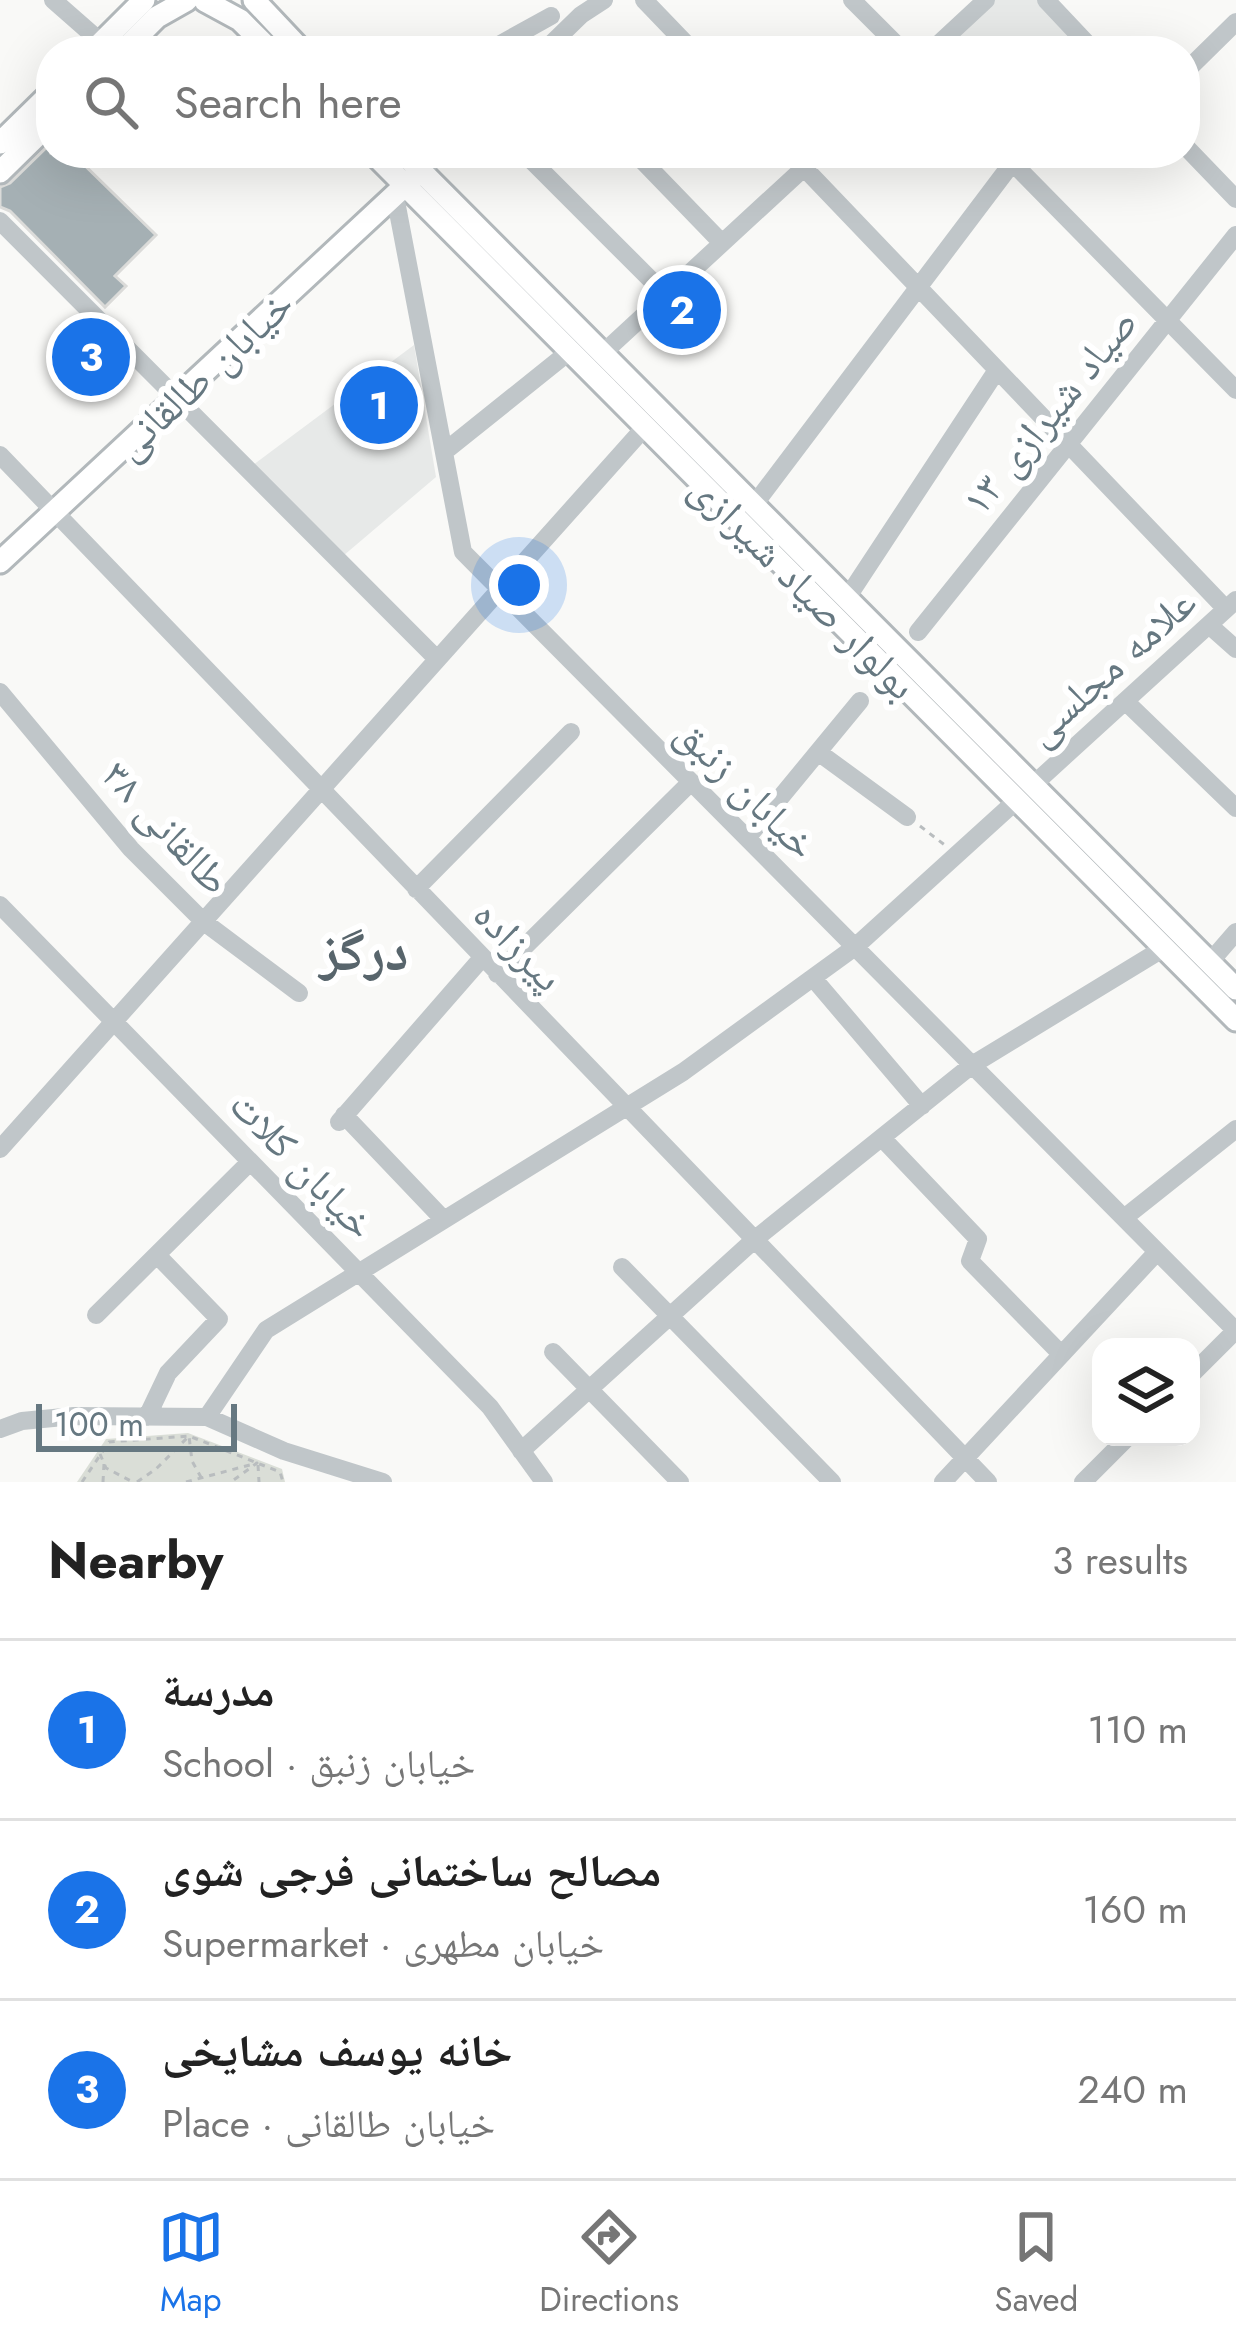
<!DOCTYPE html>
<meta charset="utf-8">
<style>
:root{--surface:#fff;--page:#f2f2f2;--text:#222;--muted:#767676;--line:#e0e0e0;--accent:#1a73e8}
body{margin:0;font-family:Jost,"Noto Naskh Arabic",sans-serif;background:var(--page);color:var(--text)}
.controls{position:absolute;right:36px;bottom:36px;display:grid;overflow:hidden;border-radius:24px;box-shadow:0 12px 48px #0002}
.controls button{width:108px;height:108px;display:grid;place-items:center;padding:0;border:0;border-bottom:3px solid var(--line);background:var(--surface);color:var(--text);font:60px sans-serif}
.scale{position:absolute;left:36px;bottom:30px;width:201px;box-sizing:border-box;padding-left:12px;border:6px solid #667881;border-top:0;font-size:33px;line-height:42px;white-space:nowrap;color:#667881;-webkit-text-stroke:9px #fff;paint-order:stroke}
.you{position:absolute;left:519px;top:585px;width:42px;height:42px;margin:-30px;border:9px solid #fff;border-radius:50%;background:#1a73e8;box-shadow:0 0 0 18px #1a73e833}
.badge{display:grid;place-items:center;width:78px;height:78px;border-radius:50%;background:var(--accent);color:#fff;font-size:39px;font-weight:700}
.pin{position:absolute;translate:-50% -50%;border:6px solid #fff;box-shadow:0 3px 12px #0006}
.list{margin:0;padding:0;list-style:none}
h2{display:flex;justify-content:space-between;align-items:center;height:156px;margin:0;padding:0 48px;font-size:51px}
h2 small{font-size:39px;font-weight:400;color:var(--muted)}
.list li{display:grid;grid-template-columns:78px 1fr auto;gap:36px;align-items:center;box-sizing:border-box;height:180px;padding:0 48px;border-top:3px solid var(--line)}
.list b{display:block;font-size:45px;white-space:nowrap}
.list p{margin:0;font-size:39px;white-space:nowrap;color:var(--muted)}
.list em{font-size:39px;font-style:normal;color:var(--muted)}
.icon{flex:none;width:66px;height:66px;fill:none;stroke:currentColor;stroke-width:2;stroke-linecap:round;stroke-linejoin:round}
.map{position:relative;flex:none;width:1236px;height:1482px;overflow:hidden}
.search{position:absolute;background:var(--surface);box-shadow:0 12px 48px #0002;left:36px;right:36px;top:36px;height:132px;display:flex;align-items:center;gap:30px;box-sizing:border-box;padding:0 42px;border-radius:48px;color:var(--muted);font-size:45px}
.sheet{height:696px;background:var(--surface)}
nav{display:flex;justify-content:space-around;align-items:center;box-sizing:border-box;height:168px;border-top:3px solid var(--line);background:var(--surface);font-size:33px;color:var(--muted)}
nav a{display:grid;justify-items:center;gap:6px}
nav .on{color:var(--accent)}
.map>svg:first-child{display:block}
.built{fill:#e7e9e8}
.green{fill:#daded7}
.building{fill:#a5b0b4;stroke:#dbdbd9;stroke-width:3}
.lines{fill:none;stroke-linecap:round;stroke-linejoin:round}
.major-casing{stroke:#b2b8bb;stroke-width:27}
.path{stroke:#b9bdbf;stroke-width:3;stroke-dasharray:6 6;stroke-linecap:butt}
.minor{stroke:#c0c6c9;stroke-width:18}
.major{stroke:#fff;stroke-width:21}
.labels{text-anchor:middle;stroke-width:12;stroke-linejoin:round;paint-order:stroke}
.street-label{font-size:42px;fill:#667881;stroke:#fff}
.district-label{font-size:54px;font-weight:bold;fill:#58656c;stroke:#fff}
</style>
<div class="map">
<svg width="1236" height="1482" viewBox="0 0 1236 1482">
<rect width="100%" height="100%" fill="#f9f9f7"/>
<!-- built -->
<path class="built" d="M989,0H1043L1094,51H937Z
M414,345L436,477L343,556L253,465Z"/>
<!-- green -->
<path class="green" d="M188,1433L282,1469L285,1482H77L106,1439Z"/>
<!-- building -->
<path class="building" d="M51,143V153H72L156,235L115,276L126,286L105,307L10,211L0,207V187L10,183Z
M88,329L120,360L86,393L55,361Z"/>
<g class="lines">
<!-- major casing -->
<g class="major-casing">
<path id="major" d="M254,0L302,51
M205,1L240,20L271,51
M93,51L144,0
M123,51L157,17L187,0
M0,143L51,93
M373,153L1236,1020
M403,153L1236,989
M0,172L51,122
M0,562L412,179"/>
</g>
<!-- path -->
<path class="path" d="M920,826L946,846
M100,1454L106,1468L133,1482
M258,1465L259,1482
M82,1482L109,1442L189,1436L280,1472L283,1482
M103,1482L104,1464
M137,1482L156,1469L189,1436L192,1461L202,1479
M186,1482L257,1463L231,1482"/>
<!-- minor -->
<path class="minor" d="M53,0L102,43
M644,0L693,51
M852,0L903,51
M1046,0L1094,51
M488,51L551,16
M544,51L581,15L604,0
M931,51L986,0
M1185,72L1236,22
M1185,146L1236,199
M524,153L666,295
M635,153L722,243
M790,153L1226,609
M1003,153L1236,390
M421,171L440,153
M395,196L463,552L1236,1331
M0,221L437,659
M603,353L820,153
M444,452L570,351
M0,455L988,1482
M754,505L1013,162
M847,598L997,370
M1209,625L1236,649
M918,632L1236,235
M0,692L131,849L204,922L299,993
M1125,701L1236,808
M818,752L907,817
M1033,785L1236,600
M747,838L860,701
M416,889L571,732
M0,905L490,1407L544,1482
M1210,962L1236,932
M497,974L691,782
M813,978L922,1106
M344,1115L444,1220
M339,1122L482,958
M882,1138L978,1239L970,1261L1061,1354
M0,1149L645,427
M1124,1218L1236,1129
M622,1267L832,1482
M96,1315L250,1162
M553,1352L680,1482
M1191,1375L1236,1330
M147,1417L168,1373L219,1319L157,1255
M207,1417L266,1330L683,1072L855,947L1017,800
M0,1429L22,1421L74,1416L207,1417L284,1451L383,1482
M521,1451L754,1240L972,1065L1164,948
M943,1482L1157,1252
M1083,1482L1128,1437"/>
<!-- major -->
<use href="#major" class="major"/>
</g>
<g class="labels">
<!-- street labels -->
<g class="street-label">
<text transform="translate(203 374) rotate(-43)" y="15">خیابان طالقانی</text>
<text transform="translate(1049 411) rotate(-51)" y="15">صیاد شیرازی ۱۳</text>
<text transform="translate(804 586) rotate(45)" y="15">بولوار صیاد شیرازی</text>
<text transform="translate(1110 666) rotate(-42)" y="15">علامه مجلسی</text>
<text transform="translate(747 788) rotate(45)" y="15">خیابان زنبق</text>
<text transform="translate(167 827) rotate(47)" y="15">طالقانی ۳۸</text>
<text transform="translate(519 945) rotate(46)" y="15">پیرزاده</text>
<text transform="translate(303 1164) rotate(46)" y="15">خیابان کلات</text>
</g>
<!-- district labels -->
<g class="district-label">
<text x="364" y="970">درگز</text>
</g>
</g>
</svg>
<div class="controls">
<button><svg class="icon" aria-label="layers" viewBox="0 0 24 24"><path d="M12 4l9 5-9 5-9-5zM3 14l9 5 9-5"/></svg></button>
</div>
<div class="scale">100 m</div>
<div class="you"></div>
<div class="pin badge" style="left:379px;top:405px">1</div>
<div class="pin badge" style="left:682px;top:310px">2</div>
<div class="pin badge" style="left:91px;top:357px">3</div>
<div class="search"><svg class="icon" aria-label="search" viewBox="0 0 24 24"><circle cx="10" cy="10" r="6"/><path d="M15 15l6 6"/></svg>Search here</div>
</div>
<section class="sheet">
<h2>Nearby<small>3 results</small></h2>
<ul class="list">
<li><span class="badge">1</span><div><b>مدرسة</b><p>School · خیابان زنبق</p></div><em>110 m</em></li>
<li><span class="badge">2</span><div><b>مصالح ساختمانی فرجی شوی</b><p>Supermarket · خیابان مطهری</p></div><em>160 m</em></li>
<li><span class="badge">3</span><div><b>خانه یوسف مشایخی</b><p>Place · خیابان طالقانی</p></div><em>240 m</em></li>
</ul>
</section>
<nav>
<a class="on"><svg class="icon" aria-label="map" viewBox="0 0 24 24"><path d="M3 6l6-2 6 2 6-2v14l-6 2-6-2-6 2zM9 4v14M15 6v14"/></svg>Map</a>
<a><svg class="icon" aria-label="directions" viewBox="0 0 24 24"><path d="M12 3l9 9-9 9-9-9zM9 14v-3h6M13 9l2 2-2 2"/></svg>Directions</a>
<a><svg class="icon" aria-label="saved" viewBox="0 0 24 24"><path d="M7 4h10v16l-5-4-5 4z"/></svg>Saved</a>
</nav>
